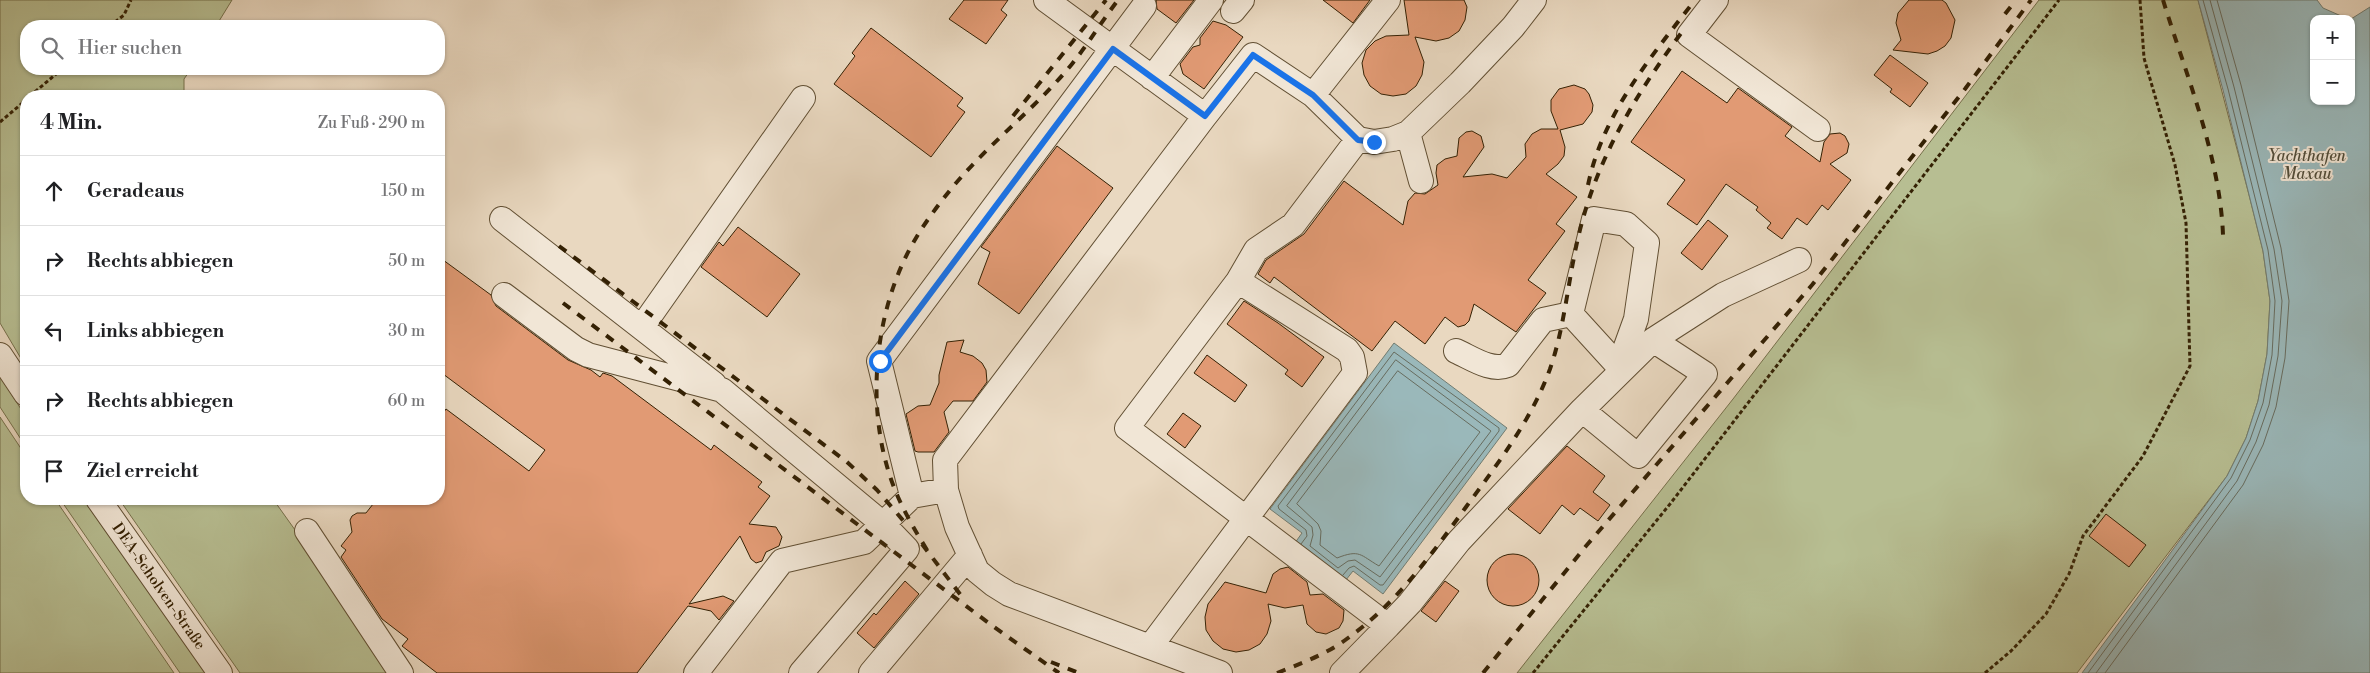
<!DOCTYPE html>
<html lang="de">
<meta charset="utf-8">
<style>
:root{--surface:#fff;--page:#f6f6f6;--text:#202124;--muted:#757577;--line:#e0e0e0}
body{margin:0;font-family:"Libre Bodoni",serif;background:var(--page);color:var(--text)}
.controls{position:absolute;right:15px;top:15px;display:grid;overflow:hidden;border-radius:10px;box-shadow:0 1px 4px #0004}
.controls button{width:45px;height:45px;display:grid;place-items:center;padding:0;border:0;border-bottom:1px solid var(--line);background:var(--surface);color:var(--text);font:25px sans-serif}
.stop{position:absolute;width:15px;height:15px;margin:-11px;border:4px solid #1a73e8;border-radius:50%;background:#fff}
.stop.end{background:#1a73e8;border-color:#fff;box-shadow:0 1px 5px #0008}
.list{margin:0;padding:0;list-style:none}
h2{display:flex;justify-content:space-between;align-items:center;height:65px;margin:0;padding:0 20px;font-size:21px}
h2 small{font-size:16px;font-weight:400;color:var(--muted)}
.list li{display:grid;grid-template-columns:32px 1fr auto;gap:15px;align-items:center;box-sizing:border-box;height:70px;padding:0 20px;border-top:1px solid var(--line)}
.list b{display:block;font-size:19px;white-space:nowrap}
.list em{font-size:16px;font-style:normal;color:var(--muted)}
.icon{flex:none;width:28px;height:28px;fill:none;stroke:currentColor;stroke-width:2;stroke-linecap:round;stroke-linejoin:round}
.map{position:relative;flex:none;width:2370px;height:673px;overflow:hidden}
.search{position:absolute;background:var(--surface);box-shadow:0 1px 4px #0004;left:20px;top:20px;width:425px;height:55px;display:flex;align-items:center;gap:12px;box-sizing:border-box;padding:0 18px;border-radius:20px;color:var(--muted);font-size:19px}
.panel{position:absolute;background:var(--surface);box-shadow:0 1px 4px #0004;left:20px;top:90px;width:425px;height:415px;border-radius:20px}
.map>svg:first-child{display:block}
.green{fill:#b7be92;stroke:#76704b}
.water{fill:#9ab8ba;stroke:#717c71}
.lines{fill:none;stroke-linecap:round;stroke-linejoin:round}
.shore{stroke:#676c5f;stroke-width:1}
.building{fill:#e19a74;stroke:#342104}
.minor-casing{stroke:#614f33;stroke-width:26}
.path{stroke:#342104;stroke-width:3;stroke-dasharray:4 2.5;stroke-linecap:butt}
.minor{stroke:#f1e6d6;stroke-width:24}
.rail{stroke:#342104;stroke-width:4;stroke-dasharray:9 9;stroke-linecap:butt}
.route{stroke:#1a73e8;stroke-width:6}
.labels{text-anchor:middle;stroke-width:4;stroke-linejoin:round;paint-order:stroke}
.street-label{font-size:15px;fill:#342104;stroke:#f1e6d6}
.water-label{font-size:16px;font-style:italic;fill:#534e3b;stroke:#f1e6d6}
</style>
<div class="map">
<svg width="2370" height="673" viewBox="0 0 2370 673">
<rect width="100%" height="100%" fill="#e9d8c0"/>
<filter id="stains"><feTurbulence type="fractalNoise" baseFrequency=".004" numOctaves="4"/><feColorMatrix values="0 0 0 0 .2 0 0 0 0 .09 0 0 0 0 .02 0 0 0 .5 -.17"/></filter>
<radialGradient id="worn" r=".72"><stop offset=".6" stop-color="#630" stop-opacity="0"/><stop offset="1" stop-color="#630" stop-opacity=".3"/></radialGradient>
<!-- green -->
<path class="green" d="M0,0H232L216,26H26V69H191L184,79V96H26V367L0,323Z
M2039,0H2198L2249,195L2263,251L2270,301L2267,354L2258,401L2246,438L2227,476L2077,673H1517L1733,399Z
M0,376L26,417V447L0,407Z
M0,417L26,456V499H55L174,673H0Z
M60,499H83L206,673H180Z
M119,499H273L362,624L388,673H240Z"/>
<!-- water -->
<path class="water" d="M2198,0H2317L2323,8L2348,19H2314V101H2351V19L2370,7V673H2082L2227,476L2246,438L2258,401L2267,354L2270,301L2263,251L2223,90Z
M1394,343L1507,428L1383,594L1353,571L1342,585L1292,547L1302,533L1270,509Z"/>
<g class="lines">
<!-- shore -->
<path class="shore" d="M1396,360L1491,431L1380,577L1355,560L1348,561L1338,568L1310,546L1313,535L1312,527L1287,506Z
M1398,371L1480,432L1379,566C1360,555 1360,549 1337,558L1320,545L1321,531L1318,524L1297,504Z
M1301,544L1307,536L1306,530L1279,509L1278,506L1394,352L1499,428V431L1383,585H1380L1354,566L1349,568L1343,575
M2088,673L2231,478L2250,440L2263,403L2272,355L2275,301L2268,250L2228,89L2203,0
M2096,673L2237,481L2256,442L2269,405L2278,356L2282,301L2274,249L2234,87L2210,0
M2105,673L2243,485L2263,445L2276,407L2285,358L2289,301L2281,248L2241,85L2217,0"/>
</g>
<!-- building -->
<path class="building" d="M964,0H1008L1001,10L1007,15L986,44L949,19Z
M1156,0H1194L1176,23L1157,9Z
M1323,0H1370L1353,23Z
M1404,0H1464L1467,7L1465,20L1459,31L1449,38L1436,41L1415,37L1424,62L1422,75L1416,86L1406,94L1393,96L1381,94L1370,86L1364,75L1362,63L1366,50L1375,41L1386,36L1409,35Z
M1909,0H1942L1946,3L1955,20L1951,38L1945,46L1937,51L1928,54L1893,50L1901,40L1896,23L1898,13Z
M1213,21L1226,25L1243,37L1204,89L1183,74L1180,64L1193,47L1200,45V38Z
M871,28L963,98L957,106L965,112L931,157L834,84L855,56L852,53Z
M1890,55L1928,83L1910,107L1890,92L1892,89L1874,75Z
M1682,71L1727,103L1738,88L1792,127L1785,136L1820,162L1824,142L1830,134L1840,133L1845,136L1849,144L1847,153L1830,164L1851,180L1828,210L1822,205L1807,225L1797,218L1782,239L1767,228L1771,223L1756,210L1758,207L1726,184L1697,225L1667,204L1685,180L1631,142Z
M1574,85L1585,89L1589,94L1593,105L1592,112L1583,124L1560,130L1565,147L1564,156L1558,164L1546,174L1577,197L1556,224L1565,231L1528,280L1546,293L1516,332L1474,304L1469,321L1465,325L1458,327L1445,317L1425,344L1395,321L1372,351L1274,277L1270,283L1258,274L1266,260L1304,234L1344,181L1403,225L1408,201L1415,193L1425,194L1438,185L1436,173L1437,165L1445,159L1457,156L1459,138L1466,132L1472,131L1481,136L1484,147L1463,177L1492,174L1507,178L1526,157L1525,144L1532,134L1541,129H1558L1551,111V100L1559,89Z
M1057,146L1113,188L1019,314L978,284L990,252L981,247Z
M1708,220L1728,236L1702,270L1681,253Z
M738,227L800,274L767,317L701,267L719,242L723,246Z
M439,257L491,295L496,306L568,360L591,370L600,377L603,373L612,376L711,450L714,445L762,482L758,487L770,496L749,524L776,527L782,537L779,546L766,552L762,561L756,563L751,559L740,536L689,604L723,596L734,601L719,620L711,611L688,606L637,673H437L402,646L408,639L382,619L341,557L346,550L341,546L352,532L350,520L352,516L357,513H366L377,499H439V419L446,409L529,471L545,450L439,371Z
M1244,301L1278,323L1324,357L1302,387L1285,374L1288,370L1227,324Z
M964,340L960,352L973,356L982,363L986,370L987,382L973,401H953L944,412L949,432L934,452H918L915,451L906,414L918,406L930,405L939,383V375L947,342Z
M1207,355L1247,385L1235,402L1194,373Z
M1183,413L1201,426L1185,448L1167,434Z
M1567,446L1605,476L1593,492L1610,505L1598,521L1580,508L1574,515L1562,505L1540,534L1508,509Z
M2106,514L2146,545L2129,567L2089,536Z
M1487 580a26 26 0 1 1 52 0a26 26 0 1 1-52 0Z
M1288,567L1307,582L1310,595L1323,594L1344,610L1343,621L1339,628L1326,634L1316,632L1307,624L1303,605L1285,608L1268,604L1271,621L1267,634L1260,644L1249,650L1236,652L1223,649L1213,641L1206,630L1205,617L1208,604L1225,582L1266,593L1273,574L1280,569Z
M905,581L919,594L874,648L857,633L874,613L876,615Z
M1445,581L1459,591L1436,622L1421,611Z"/>
<g class="lines">
<!-- minor casing -->
<g class="minor-casing">
<path id="minor" d="M1046,0L1205,116L1253,55L1313,95L1388,0
M1716,0L1689,35L1818,129
M1233,11L1242,0
M1152,78L1211,0
M1313,95L1358,139L1374,142L1393,139L1408,133L1460,83L1513,27L1534,0
M1408,133L1421,181
M502,219L714,384
M1238,281L1127,428L1388,626L1342,673
M504,295L576,349L588,355L722,390L883,524L907,549L801,673
M642,327L803,98
M1653,340L1723,295L1799,260
M1456,351C1472,358 1491,372 1508,365L1543,320L1571,314
M0,355L26,394
M1619,366L1636,319L1647,243L1626,224L1594,219L1571,314L1622,370
M946,490L945,460L1205,116
M912,496L946,490L957,527L977,571L993,584L1009,594L1150,647L1355,373L1352,357L1347,350L1238,281L1256,250L1293,225L1358,139
M98,499L220,673
M307,531L401,673
M1388,626L1410,603L1459,541L1582,410L1638,456L1705,374L1653,340L1582,410
M1150,647L1220,673
M696,673L782,561L864,542L912,496L879,361L1144,6
M871,673L970,555"/>
</g>
<!-- path -->
<path class="path" d="M110,26L124,15L131,0
M30,96L62,69
M0,122L26,100
M1533,673L1670,504L2059,0
M1985,673L2011,651L2046,614L2069,574L2083,536L2143,456L2190,366L2186,223L2175,165L2144,58L2140,0"/>
<!-- minor -->
<use href="#minor" class="minor"/>
<!-- rail -->
<path class="rail" d="M2163,0C2186,75 2220,156 2223,235
M2005,14L2016,0
M1013,116L1106,0
M1588,185C1603,113 1651,57 1695,0
M559,246L847,462L877,490L907,525
M563,303L994,627L1059,673
M922,544L963,598
M927,550C916,532 906,515 898,497C863,418 872,311 916,238C926,221 939,204 951,189C988,144 1035,109 1072,64C1088,44 1102,21 1118,0
M1051,662L1079,673
M1277,673C1302,663 1327,654 1348,638C1397,603 1431,555 1466,507C1498,463 1531,421 1550,369C1565,326 1568,279 1579,234C1597,158 1636,94 1682,32
M1483,673L1586,546L1812,285L1965,89L2031,0"/>
</g>
<g class="lines">
<!-- route -->
<path class="route" d="M880,361L1113,49L1205,116L1253,55L1313,95L1358,140L1374,142"/>
</g>
<g class="labels">
<!-- street labels -->
<g class="street-label">
<text transform="translate(159 586) rotate(55)" y="5">DEA-Scholven-Straße</text>
</g>
<!-- water labels -->
<g class="water-label">
<text x="2307" y="161">Yachthafen<tspan x="2307" dy="18">Maxau</tspan></text>
</g>
</g>
<rect width="100%" height="100%" filter="url(#stains)"/>
<rect width="100%" height="100%" fill="url(#worn)"/>
</svg>
<div class="controls">
<button>+</button>
<button>−</button>
</div>
<div class="stop" style="left:880px;top:361px"></div>
<div class="stop end" style="left:1374px;top:142px"></div>
<div class="search"><svg class="icon" aria-label="search" viewBox="0 0 24 24"><circle cx="10" cy="10" r="6"/><path d="M15 15l6 6"/></svg>Hier suchen</div>
<section class="panel">
<h2>4 Min.<small>Zu Fuß · 290 m</small></h2>
<ul class="list">
<li><svg class="icon" aria-label="ahead" viewBox="0 0 24 24"><path d="M12 20V5M6 11l6-6 6 6"/></svg><div><b>Geradeaus</b></div><em>150 m</em></li>
<li><svg class="icon" aria-label="right" viewBox="0 0 24 24"><path d="M7 20v-9h11M14 6l5 5-5 5"/></svg><div><b>Rechts abbiegen</b></div><em>50 m</em></li>
<li><svg class="icon" aria-label="left" viewBox="0 0 24 24"><path d="M17 20v-9H6M10 6l-5 5 5 5"/></svg><div><b>Links abbiegen</b></div><em>30 m</em></li>
<li><svg class="icon" aria-label="right" viewBox="0 0 24 24"><path d="M7 20v-9h11M14 6l5 5-5 5"/></svg><div><b>Rechts abbiegen</b></div><em>60 m</em></li>
<li><svg class="icon" aria-label="arrive" viewBox="0 0 24 24"><path d="M6 21V4h12l-3 4 3 4H6"/></svg><div><b>Ziel erreicht</b></div></li>
</ul>
</section>
</div>
